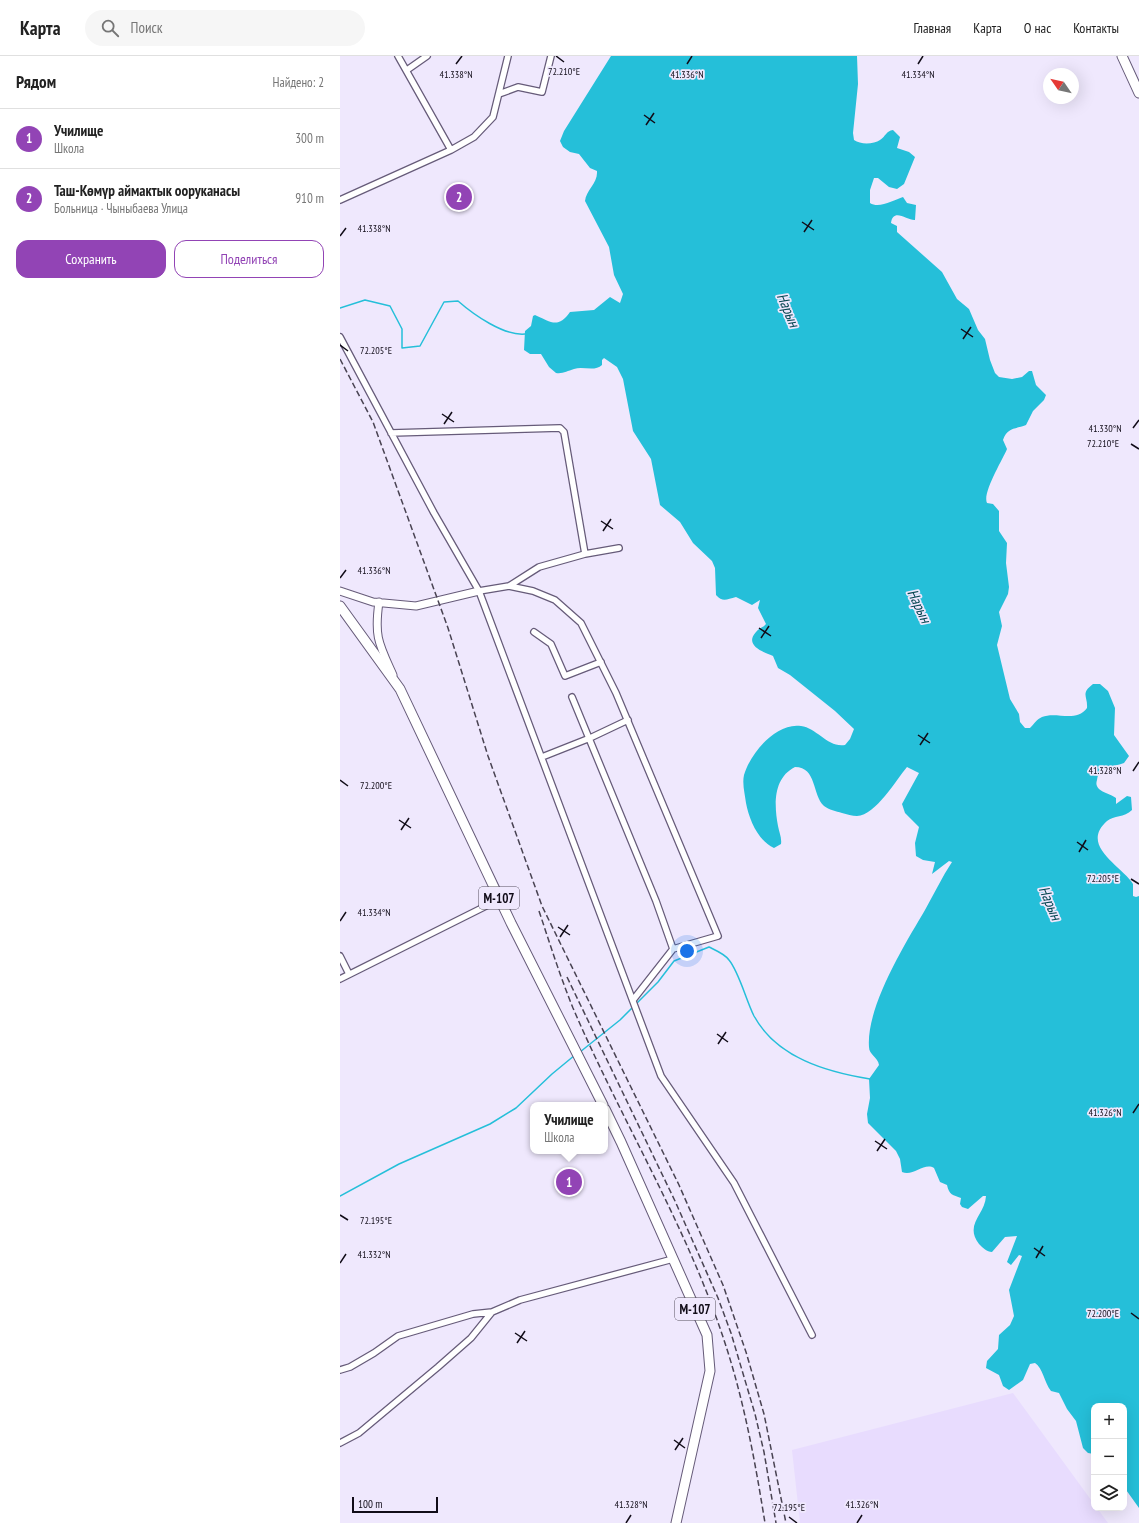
<!DOCTYPE html>
<html lang="ru">
<meta charset="utf-8">
<style>
:root{--surface:#fff;--page:#f6f6f6;--text:#222;--muted:#767676;--line:#e0e0e0;--accent:#9244b5}
body{margin:0;font-family:"PT Sans Narrow",sans-serif;background:var(--page);color:var(--text)}
.controls{position:absolute;right:12px;bottom:12px;display:grid;overflow:hidden;border-radius:8px;box-shadow:0 4px 16px #0002}
.controls button{width:36px;height:36px;display:grid;place-items:center;padding:0;border:0;border-bottom:1px solid var(--line);background:var(--surface);color:var(--text);font:20px sans-serif}
.compass{position:absolute;left:703px;top:12px;width:36px;height:36px;border-radius:50%;background:var(--surface);box-shadow:0 4px 16px #0002;rotate:304deg}
.scale{position:absolute;left:12px;bottom:10px;width:86px;box-sizing:border-box;padding-left:4px;border:2px solid #110c18;border-top:0;font-size:11px;line-height:14px;white-space:nowrap;color:#110c18;-webkit-text-stroke:3px #efe8fd;paint-order:stroke}
.you{position:absolute;left:347px;top:895px;width:14px;height:14px;margin:-10px;border:3px solid #fff;border-radius:50%;background:#1a73e8;box-shadow:0 0 0 6px #1a73e833}
.badge{display:grid;place-items:center;width:26px;height:26px;border-radius:50%;background:var(--accent);color:#fff;font-size:13px;font-weight:700}
.pin{position:absolute;translate:-50% -50%;border:2px solid #fff;box-shadow:0 1px 4px #0006}
.popup{position:absolute;left:190px;top:1046px;width:78px;height:52px;box-sizing:border-box;display:grid;place-content:center;border-radius:8px;background:var(--surface);filter:drop-shadow(0 1px 3px #0005);font-size:13px;white-space:nowrap;color:var(--muted)}
.popup b{font-size:15px;color:var(--text)}
.popup::after{content:'';position:absolute;left:50%;top:100%;margin-left:-8px;border:8px solid transparent;border-top-color:var(--surface)}
.list{margin:0;padding:0;list-style:none}
h2{display:flex;justify-content:space-between;align-items:center;height:52px;margin:0;padding:0 16px;font-size:17px}
h2 small{font-size:13px;font-weight:400;color:var(--muted)}
.list li{display:grid;grid-template-columns:26px 1fr auto;gap:12px;align-items:center;box-sizing:border-box;height:60px;padding:0 16px;border-top:1px solid var(--line)}
.list b{display:block;font-size:15px;white-space:nowrap}
.list p{margin:0;font-size:13px;white-space:nowrap;color:var(--muted)}
.list em{font-size:13px;font-style:normal;color:var(--muted)}
.actions{display:flex;gap:8px;padding:12px 16px}
.actions a{flex:1;padding:9px 0;border:1px solid var(--accent);border-radius:12px;text-align:center;font-size:14px;color:var(--accent)}
.actions .main{background:var(--accent);color:#fff}
.icon{flex:none;width:22px;height:22px;fill:none;stroke:currentColor;stroke-width:2;stroke-linecap:round;stroke-linejoin:round}
.map{position:relative;flex:none;width:799px;height:1467px;overflow:hidden}
header{display:flex;align-items:center;gap:24px;box-sizing:border-box;height:56px;padding:0 20px;background:var(--surface);border-bottom:1px solid var(--line)}
header strong{font-size:19px}
nav{display:flex;gap:22px;margin-inline-start:auto;font-size:14px}
.search{width:280px;height:36px;background:var(--page);display:flex;align-items:center;gap:10px;box-sizing:border-box;padding:0 14px;border-radius:22px;color:var(--muted);font-size:15px}
main{display:flex}
aside{flex:1;background:var(--surface)}
.map>svg:first-child{display:block}
.built{fill:#e8dcfe}
.water{fill:#25bfd9}
.lines{fill:none;stroke-linecap:round;stroke-linejoin:round}
.stream{stroke:#25bfd9;stroke-width:1.5}
.minor-casing{stroke:#665b79;stroke-width:8}
.tertiary-casing{stroke:#665b79;stroke-width:9}
.primary-casing{stroke:#665b79;stroke-width:11}
.trunk-casing{stroke:#665b79;stroke-width:11}
.minor{stroke:#fff;stroke-width:5.5}
.tertiary{stroke:#fff;stroke-width:7}
.primary{stroke:#fff;stroke-width:9}
.trunk{stroke:#fff;stroke-width:9}
.rail{stroke:#494352;stroke-width:1.5;stroke-dasharray:6 3;stroke-linecap:butt}
.ticks{fill:none;stroke:#110c18;stroke-width:1.5}
.labels{text-anchor:middle;stroke-width:3.5;stroke-linejoin:round;paint-order:stroke}
.shield{fill:#efe8fd;stroke:#544e5d;stroke-width:1}
.shield-label{font-size:13px;font-weight:bold;fill:#110c18}
.water-label{font-size:15px;font-style:italic;fill:#074752;stroke:#efe8fd}
.ticks-label{font-size:10px;text-anchor:middle;fill:#110c18;stroke:#efe8fd;stroke-width:3.5;stroke-linejoin:round;paint-order:stroke}
</style>
<header>
<strong>Карта</strong>
<div class="search"><svg class="icon" aria-label="search" viewBox="0 0 24 24"><circle cx="10" cy="10" r="6"/><path d="M15 15l6 6"/></svg>Поиск</div>
<nav><a>Главная</a><a>Карта</a><a>О нас</a><a>Контакты</a></nav>
</header>
<main>
<aside>
<h2>Рядом<small>Найдено: 2</small></h2>
<ul class="list">
<li><span class="badge">1</span><div><b>Училище</b><p>Школа</p></div><em>300 m</em></li>
<li><span class="badge">2</span><div><b>Таш-Көмүр аймактык ооруканасы</b><p>Больница · Чыныбаева Улица</p></div><em>910 m</em></li>
</ul>
<div class="actions"><a class="main">Сохранить</a><a>Поделиться</a></div>
</aside>
<div class="map">
<svg width="799" height="1467" viewBox="0 0 799 1467">
<rect width="100%" height="100%" fill="#efe8fd"/>
<!-- built -->
<path class="built" d="M673,1337L754,1448V1452H757L768,1467H460L452,1394Z"/>
<!-- water -->
<path class="water" d="M271,0H517L518,28L513,77L514,84C521,89 534,88 540,84C546,80 546,75 553,74L560,81L557,92L569,96L575,101L564,128L557,133L549,131L538,122H534L530,134V147C539,153 554,144 563,141L567,147L576,149L575,164C568,165 553,151 551,167L557,170V176L602,216L617,243L629,253L638,274L645,283L650,304L655,317L659,321L672,323L682,321L689,315H692L696,329L706,339L704,344L693,355L686,369C676,373 667,371 663,384L667,393C663,403 642,437 647,447L653,448L659,455V475L667,487L666,507L669,531L668,538L659,556L662,570L657,589L670,643L679,658L680,666L685,672H690C694,668 697,663 702,661C716,655 736,667 747,652C748,640 740,638 753,628H760L768,635L775,652L774,679L789,700L784,707C772,712 760,707 757,724C756,727 756,730 759,733C763,737 771,738 776,742V748L787,740L791,741L792,754C784,762 774,759 767,765C739,790 782,810 793,828V840L796,841L799,840V1452L784,1431V1350H754V1398L748,1397L743,1392L736,1365L727,1353L719,1337L711,1335C704,1326 703,1312 695,1307L690,1308L683,1324L669,1334L663,1330L659,1319L646,1312L647,1305L658,1293L659,1279L670,1269L674,1260L669,1234L682,1200L679,1199L671,1209L667,1206L677,1180L665,1181L652,1196C647,1196 643,1192 639,1188C624,1168 645,1159 646,1140H643L628,1153L622,1151L620,1148L621,1142C613,1139 609,1139 607,1129L600,1126L594,1112C584,1106 573,1121 562,1116L560,1103L556,1095L528,1067L527,1058L530,1042L529,1023L539,1009C538,1001 529,999 529,991C526,951 565,888 585,854C594,838 602,821 612,806L609,805L592,818L595,806L583,804L576,800L575,787L579,771L565,757L562,748L579,717L567,711C556,724 536,759 517,760C512,760 507,758 502,757C496,755 489,754 484,750C472,739 477,711 455,711C433,722 434,749 438,770C439,776 442,782 441,788L434,792C418,785 409,763 406,747C405,738 402,728 404,719C410,698 436,666 461,670C477,672 488,692 505,689L510,683L514,673L495,655L450,619L438,612L433,600C426,597 403,590 416,576C419,572 423,572 426,568L418,552L420,544L412,549L396,541C387,543 383,547 376,539L375,512L372,505L353,487L340,466L320,449L311,403L293,375L283,323L277,311L264,302L262,304V309C255,316 243,310 234,313C227,315 223,318 216,317L209,311L201,298H190L184,294L185,275L191,270L193,260L195,259C211,266 218,273 230,256L254,254L270,241L280,247L283,238L274,219L269,191L245,145C246,134 258,127 257,115L250,112L239,98L230,96L223,91L220,85L224,75Z"/>
<g class="lines">
<!-- stream -->
<path class="stream" d="M0,252L25,244L50,250L62,273V292L80,290L104,246L118,245C134,259 164,280 185,278
M296,948L318,926L334,905L369,891C375,894 385,898 389,904C399,916 406,944 414,960C437,1002 487,1016 530,1023
M240,996L280,964L293,951
M0,1140L59,1108L150,1068L176,1052L212,1018L235,999"/>
<!-- minor casing -->
<g class="minor-casing">
<path id="minor" d="M58,0L111,94
M67,14L87,0
M159,38L178,31L202,36L211,0
M0,144L111,94L134,81L153,61L168,0
M0,281L94,457L139,535L321,1020L394,1127L472,1279
M51,377L220,372L224,376L245,498
M169,530L199,511L245,498L279,492
M139,535L169,530L193,535L215,544L241,567L276,637L378,880L333,893
M194,576L211,588L225,620L261,606
M232,641L316,845L333,893L293,944
M202,701L250,682L288,664
M0,900L9,918
M0,923L160,843
M0,1314L10,1311L34,1297L58,1280L133,1258L152,1256
M0,1387L19,1377L98,1311L131,1282L152,1256L180,1244L333,1203"/>
</g>
<!-- tertiary casing -->
<g class="tertiary-casing">
<path id="tertiary" d="M0,535L33,546L76,550L139,535
M39,546C34,581 39,588 53,619"/>
</g>
<!-- primary casing -->
<g class="primary-casing">
<path id="primary" d="M0,550L60,633L171,867L263,1049
M265,1053L281,1086L367,1279L370,1315L336,1467"/>
</g>
<!-- trunk casing -->
<g class="trunk-casing">
<path id="trunk" d="M782,0L799,37"/>
</g>
<!-- minor -->
<use href="#minor" class="minor"/>
<!-- tertiary -->
<use href="#tertiary" class="tertiary"/>
<!-- primary -->
<use href="#primary" class="primary"/>
<!-- trunk -->
<use href="#trunk" class="trunk"/>
<!-- rail -->
<path class="rail" d="M0,303L33,366L108,572L148,700L202,850L339,1129L383,1229L406,1296L424,1358L446,1467
M199,855C210,888 220,920 233,952C281,1064 346,1168 384,1284C404,1344 415,1405 425,1467
M227,921L335,1145L378,1242L391,1277L415,1358L424,1396L436,1467"/>
</g>
<!-- ticks -->
<path class="ticks" d="M216,0L224,6M116,8L122,0M347,8L352,0M578,8L583,0M304,59L315,67M306,69L314,57M462,166L474,174M464,176L472,164M0,180L6,172M621,273L633,281M623,283L631,271M0,289L8,295M102,358L114,366M104,368L112,356M793,372L799,364M791,388L799,393M261,465L273,473M263,475L271,463M0,522L6,514M419,572L431,580M421,582L429,570M578,679L590,687M580,689L588,677M793,715L799,706M0,724L8,730M59,764L71,772M61,774L69,762M737,786L748,794M739,796L746,784M791,823L799,828M0,865L6,856M218,871L230,879M220,881L228,869M377,978L388,986M378,988L386,976M793,1057L799,1048M535,1085L547,1093M537,1095L545,1083M0,1159L8,1164M694,1192L705,1200M696,1202L703,1190M0,1207L6,1198M791,1257L799,1263M175,1277L187,1285M177,1287L185,1275M334,1384L345,1392M335,1394L343,1382M449,1461L457,1467M286,1467L291,1459M517,1467L522,1459"/>
<g class="labels">
<!-- shield labels -->
<g class="shield">
<rect x="139" y="831" width="40" height="22" rx="3"/>
<rect x="335" y="1242" width="40" height="22" rx="3"/>
</g>
<g class="shield-label">
<text x="159" y="847">М-107</text>
<text x="355" y="1258">М-107</text>
</g>
<!-- water labels -->
<g class="water-label">
<text transform="translate(448 254) rotate(67)" y="5">Нарын</text>
<text transform="translate(579 550) rotate(65)" y="5">Нарын</text>
<text transform="translate(710 847) rotate(67)" y="5">Нарын</text>
</g>
</g>
<g class="ticks-label">
<text x="224" y="19">72.210°E</text>
<text x="578" y="22">41.334°N</text>
<text x="116" y="22">41.338°N</text>
<text x="347" y="22">41.336°N</text>
<text x="34" y="176">41.338°N</text>
<text x="36" y="298">72.205°E</text>
<text x="765" y="376">41.330°N</text>
<text x="763" y="391">72.210°E</text>
<text x="34" y="518">41.336°N</text>
<text x="765" y="718">41.328°N</text>
<text x="36" y="733">72.200°E</text>
<text x="763" y="826">72.205°E</text>
<text x="34" y="860">41.334°N</text>
<text x="765" y="1060">41.326°N</text>
<text x="36" y="1168">72.195°E</text>
<text x="34" y="1202">41.332°N</text>
<text x="763" y="1261">72.200°E</text>
<text x="291" y="1452">41.328°N</text>
<text x="522" y="1452">41.326°N</text>
<text x="449" y="1455">72.195°E</text>
</g>
</svg>
<div class="controls">
<button>+</button>
<button>−</button>
<button><svg class="icon" aria-label="layers" viewBox="0 0 24 24"><path d="M12 4l9 5-9 5-9-5zM3 14l9 5 9-5"/></svg></button>
</div>
<svg class="compass" viewBox="-18 -18 36 36"><path d="M0-13l5 13h-10z" fill="#e53935"/><path d="M0 13l5-13h-10z" fill="#767676"/></svg>
<div class="scale">100 m</div>
<div class="you"></div>
<div class="pin badge" style="left:229px;top:1126px">1</div>
<div class="popup"><b>Училище</b>Школа</div>
<div class="pin badge" style="left:119px;top:141px">2</div>
</div>
</main>
